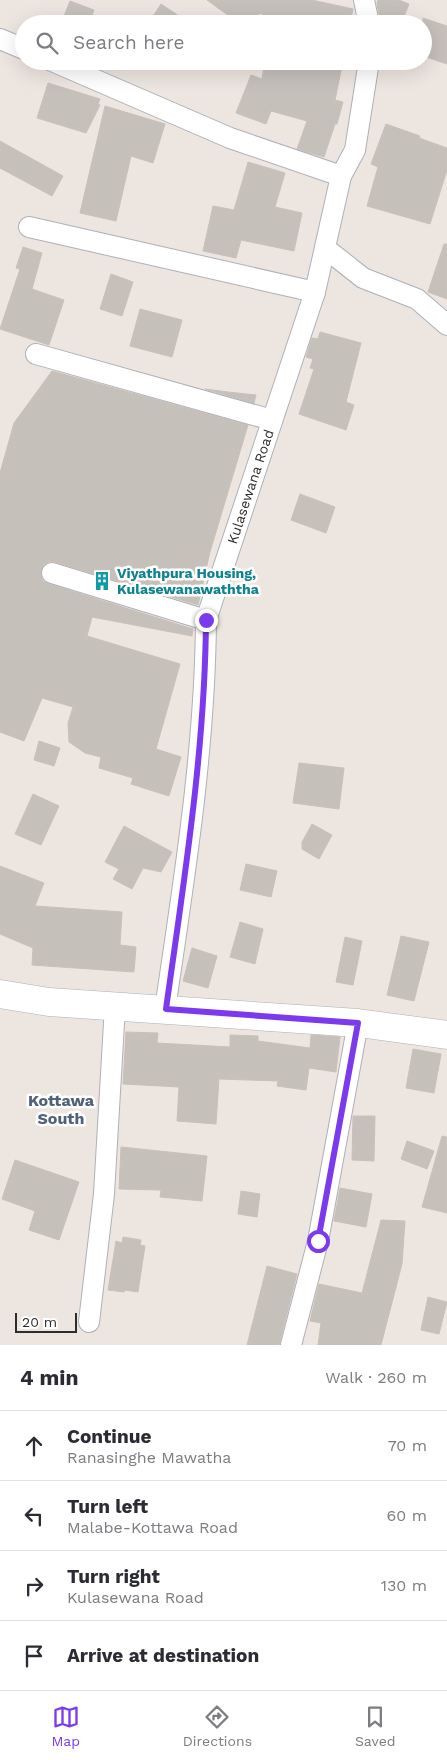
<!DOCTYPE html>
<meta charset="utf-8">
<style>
:root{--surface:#fff;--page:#f2f2f3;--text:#2b2b33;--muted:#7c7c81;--line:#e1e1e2;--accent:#7c3aed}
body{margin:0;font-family:"Work Sans",sans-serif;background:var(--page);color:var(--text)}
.scale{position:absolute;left:15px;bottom:12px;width:62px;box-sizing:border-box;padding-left:5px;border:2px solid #2d2d2d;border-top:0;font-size:14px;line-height:18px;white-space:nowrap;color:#2d2d2d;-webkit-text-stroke:4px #fff;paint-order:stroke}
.stop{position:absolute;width:15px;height:15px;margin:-11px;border:4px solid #7c3aed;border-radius:50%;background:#fff}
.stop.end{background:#7c3aed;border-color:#fff;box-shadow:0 1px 5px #0008}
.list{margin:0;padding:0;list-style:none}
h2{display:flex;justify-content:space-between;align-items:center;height:65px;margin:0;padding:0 20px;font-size:21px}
h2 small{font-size:16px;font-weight:400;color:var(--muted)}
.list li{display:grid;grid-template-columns:32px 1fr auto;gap:15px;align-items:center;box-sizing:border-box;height:70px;padding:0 20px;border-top:1px solid var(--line)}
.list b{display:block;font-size:19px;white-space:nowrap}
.list p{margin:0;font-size:16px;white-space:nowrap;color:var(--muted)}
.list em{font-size:16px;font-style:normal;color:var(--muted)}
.icon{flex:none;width:28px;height:28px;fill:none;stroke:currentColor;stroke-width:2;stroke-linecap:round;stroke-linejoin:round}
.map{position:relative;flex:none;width:447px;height:1345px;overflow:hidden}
.search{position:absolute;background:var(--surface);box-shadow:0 5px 20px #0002;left:15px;right:15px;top:15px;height:55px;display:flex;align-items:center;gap:12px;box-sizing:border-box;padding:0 18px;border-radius:28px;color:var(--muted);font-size:19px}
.sheet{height:345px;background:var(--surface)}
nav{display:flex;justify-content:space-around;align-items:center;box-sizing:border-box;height:70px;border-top:1px solid var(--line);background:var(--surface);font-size:14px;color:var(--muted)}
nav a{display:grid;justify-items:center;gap:2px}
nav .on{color:var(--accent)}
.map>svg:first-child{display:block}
.building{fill:#c6c0bb;stroke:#c9c0ba}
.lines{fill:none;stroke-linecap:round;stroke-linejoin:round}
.street-casing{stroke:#adb1b8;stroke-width:22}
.secondary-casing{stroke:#adb1b8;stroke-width:29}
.street{stroke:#fff;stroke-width:20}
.secondary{stroke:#fff;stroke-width:28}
.route{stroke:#7c3aed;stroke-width:6}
.labels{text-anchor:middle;stroke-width:5;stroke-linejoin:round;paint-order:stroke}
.street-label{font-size:14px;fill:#2d2d2d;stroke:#fff}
.culture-label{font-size:14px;font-weight:bold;fill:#0d838f;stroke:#fff;text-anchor:start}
.quarter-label{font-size:16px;font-weight:bold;fill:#4f617b;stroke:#fff}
</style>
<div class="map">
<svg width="447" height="1345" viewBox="0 0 447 1345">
<rect width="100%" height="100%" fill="#ede5e0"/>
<!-- building -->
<path class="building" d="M207,0H312L353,9L350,24H276L260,13L253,24H240Z
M378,0H399L409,4L401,24H391L380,19L377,3Z
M70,1L94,10L89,24H61Z
M161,4L191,24H148Z
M423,18L447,26V64L423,56Z
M265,61H343L335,100L343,102L337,124H335L324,157L297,149L307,121L271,111L266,124L236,113L251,75L262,79Z
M48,83L100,99L98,104L100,105L86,133L37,118Z
M105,106L165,124L153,163L131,156L116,221L80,213Z
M386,124L420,136L419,138L447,148V170L430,224L367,206L378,167L371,164Z
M0,141L63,176L52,196L0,168Z
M248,162L285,173L275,207L302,213L294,251L241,240L236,258L203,251L213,206L234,210Z
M444,244H447V299L428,292Z
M23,247L42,253L32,289L64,300L49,345L0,329L20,269L16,268Z
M111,274L133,282L122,316L100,309Z
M140,309L182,320L172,357L130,346Z
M320,332L361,343L346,402L354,405L346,430L299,414L314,369L310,368L313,359L306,357L312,338L318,339Z
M52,371L248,425L210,552L198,605L55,562L50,561L44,564L41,570V576L43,581L49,584L193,629L192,636L92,617L87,636L180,664L156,749L181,757L169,796L131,784L133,778L99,768L101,757L85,753L69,742L68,723L73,707L42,698L24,741L0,732V473L14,423Z
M205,389L228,392L256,395L254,403Z
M300,494L335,507L326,533L291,520Z
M39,741L60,748L54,766L34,760Z
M299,763L344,768L339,809L293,803Z
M33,794L59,806L41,845L15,834Z
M312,824L332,835L319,859L302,849V842Z
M124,826L172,852L161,872L143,868L132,889L113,879L119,869L105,862Z
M246,864L277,871L271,897L240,890Z
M0,866L44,883L35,906L122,912L120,945L136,947L134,972L32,965L33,948L0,934Z
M240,922L263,929L255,964L230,957Z
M401,936L429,942L414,1001L387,995Z
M345,937L362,941L353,985L336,982Z
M192,948L217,956L208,988L183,981Z
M126,1032L158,1033L157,1043L230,1047V1035L258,1036V1041L310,1048L311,1035L340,1037L336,1072L309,1068L306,1090L277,1086L278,1081L219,1079L216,1124L177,1121L179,1087L123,1084Z
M413,1049L441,1054L434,1093L406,1088Z
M353,1116H375L374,1161L352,1160Z
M442,1136L447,1137V1213L422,1207Z
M407,1141L434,1151L427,1169L401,1159Z
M121,1147L207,1156L202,1201L160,1197L161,1190L119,1189Z
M15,1160L79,1182L59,1240L29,1230L35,1211L2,1199Z
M340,1188L372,1194L366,1227L334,1221Z
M241,1191L260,1194L257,1217L238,1214Z
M381,1220L405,1221L402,1264L381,1345H318L321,1323L310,1321L319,1284L362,1293Z
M123,1237L141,1240L140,1245L145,1246L138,1292L125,1290L124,1292L108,1290L116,1241L122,1243Z
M267,1266L297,1274L279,1345H247Z
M428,1297L447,1302L439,1334L421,1330Z"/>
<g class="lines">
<!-- street casing -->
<g class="street-casing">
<g id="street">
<path d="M364,0L369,24"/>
<path d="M0,39L24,49"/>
<path d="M52,61L230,138L341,176"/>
<path d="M29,227L315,292"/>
<path d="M325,248L363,278L417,299L447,325"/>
<path d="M36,354L272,420"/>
<path d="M52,573L206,620"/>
<path id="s1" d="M165,1009C184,880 205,751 206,620L315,292L341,176L355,150L369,61"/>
<path d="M89,1322L104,1194L115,1006"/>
<path d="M291,1345L318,1241L358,1023"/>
</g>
</g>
<!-- secondary casing -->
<g class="secondary-casing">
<path id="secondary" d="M0,994L49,1002L358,1023L447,1035"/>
</g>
<!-- street -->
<use href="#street" class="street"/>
<!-- secondary -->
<use href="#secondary" class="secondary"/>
</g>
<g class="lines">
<!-- route -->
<path class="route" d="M206,620C205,751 184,880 166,1009L358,1023L318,1241"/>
</g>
<!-- icons -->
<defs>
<g id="building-bare" transform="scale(1.5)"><path d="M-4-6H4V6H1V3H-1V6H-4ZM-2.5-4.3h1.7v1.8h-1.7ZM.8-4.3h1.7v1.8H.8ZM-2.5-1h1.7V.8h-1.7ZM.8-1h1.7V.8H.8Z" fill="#0f9aa8" stroke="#fff" stroke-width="2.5" paint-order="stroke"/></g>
</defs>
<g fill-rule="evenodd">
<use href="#building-bare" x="102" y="581"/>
</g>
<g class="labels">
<!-- street labels -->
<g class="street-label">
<text dy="5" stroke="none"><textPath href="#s1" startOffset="532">Kulasewana Road</textPath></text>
</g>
<!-- culture labels -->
<g class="culture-label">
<text x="117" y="578">Viyathpura Housing,<tspan x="117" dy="16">Kulasewanawaththa</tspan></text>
</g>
<!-- quarter labels -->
<g class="quarter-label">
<text x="61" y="1106">Kottawa<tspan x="61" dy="18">South</tspan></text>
</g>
</g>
</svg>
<div class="scale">20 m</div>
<div class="stop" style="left:318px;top:1241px"></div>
<div class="stop end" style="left:206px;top:620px"></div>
<div class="search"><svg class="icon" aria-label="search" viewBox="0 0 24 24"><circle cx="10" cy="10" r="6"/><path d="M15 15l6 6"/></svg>Search here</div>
</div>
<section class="sheet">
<h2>4 min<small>Walk · 260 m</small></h2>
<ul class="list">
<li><svg class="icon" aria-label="ahead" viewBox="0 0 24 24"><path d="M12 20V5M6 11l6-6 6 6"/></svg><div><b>Continue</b><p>Ranasinghe Mawatha</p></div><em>70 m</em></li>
<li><svg class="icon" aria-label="left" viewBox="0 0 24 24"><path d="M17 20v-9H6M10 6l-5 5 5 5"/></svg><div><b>Turn left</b><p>Malabe-Kottawa Road</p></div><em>60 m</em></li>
<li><svg class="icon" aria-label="right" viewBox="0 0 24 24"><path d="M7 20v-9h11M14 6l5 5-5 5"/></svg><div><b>Turn right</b><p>Kulasewana Road</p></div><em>130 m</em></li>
<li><svg class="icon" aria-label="arrive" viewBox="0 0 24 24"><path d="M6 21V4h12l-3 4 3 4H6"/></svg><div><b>Arrive at destination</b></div></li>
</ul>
</section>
<nav>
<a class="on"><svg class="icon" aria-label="map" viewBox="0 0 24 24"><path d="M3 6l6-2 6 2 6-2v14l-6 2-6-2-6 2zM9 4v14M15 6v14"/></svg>Map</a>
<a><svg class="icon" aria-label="directions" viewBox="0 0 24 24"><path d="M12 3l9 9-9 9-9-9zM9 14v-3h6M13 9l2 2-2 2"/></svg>Directions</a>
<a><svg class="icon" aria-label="saved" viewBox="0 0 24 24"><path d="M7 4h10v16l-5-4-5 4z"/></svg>Saved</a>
</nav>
